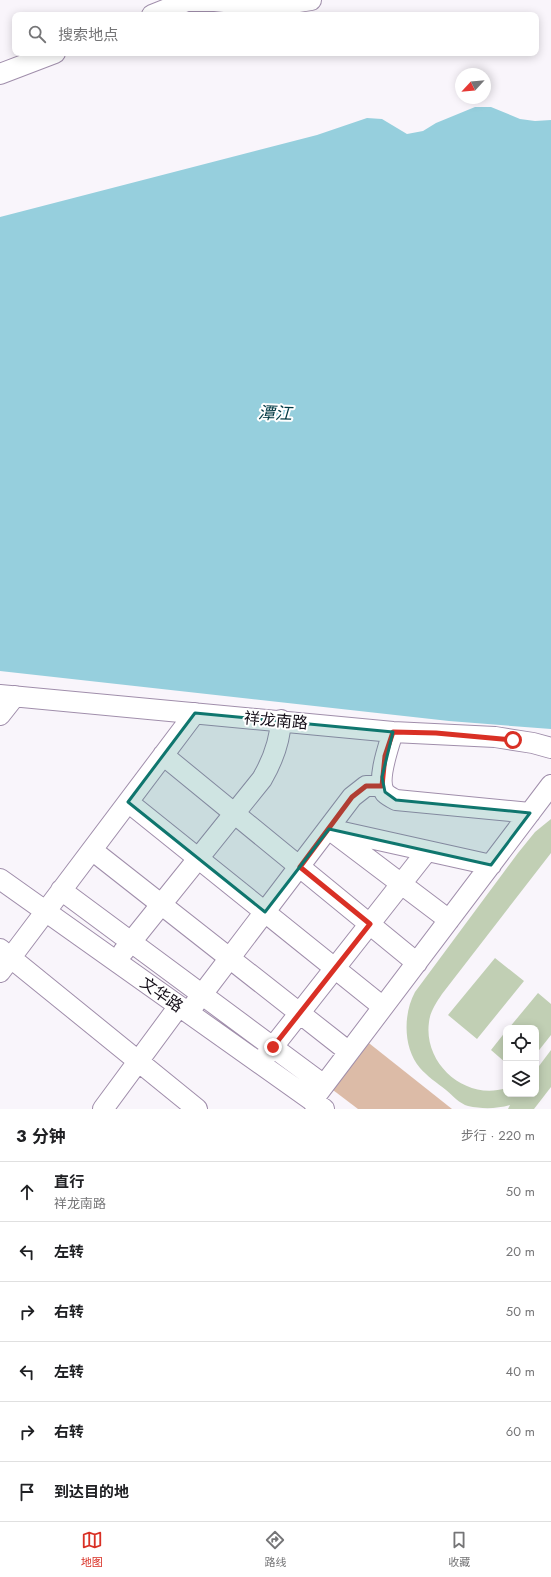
<!DOCTYPE html>
<html lang="zh">
<meta charset="utf-8">
<style>
:root{--surface:#fff;--page:#f2f2f2;--text:#202124;--muted:#757577;--line:#e0e0e0;--accent:#d93025}
body{margin:0;font-family:Jost,"Noto Sans SC",sans-serif;background:var(--page);color:var(--text)}
.controls{position:absolute;right:12px;bottom:12px;display:grid;overflow:hidden;border-radius:8px;box-shadow:0 2px 10px #0003}
.controls button{width:36px;height:36px;display:grid;place-items:center;padding:0;border:0;border-bottom:1px solid var(--line);background:var(--surface);color:var(--text);font:20px sans-serif}
.compass{position:absolute;left:455px;top:68px;width:36px;height:36px;border-radius:50%;background:var(--surface);box-shadow:0 2px 10px #0003;rotate:244deg}
.stop{position:absolute;width:12px;height:12px;margin:-9px;border:3px solid #d93025;border-radius:50%;background:#fff}
.stop.end{background:#d93025;border-color:#fff;box-shadow:0 1px 4px #0008}
.list{margin:0;padding:0;list-style:none}
h2{display:flex;justify-content:space-between;align-items:center;height:52px;margin:0;padding:0 16px;font-size:17px}
h2 small{font-size:13px;font-weight:400;color:var(--muted)}
.list li{display:grid;grid-template-columns:26px 1fr auto;gap:12px;align-items:center;box-sizing:border-box;height:60px;padding:0 16px;border-top:1px solid var(--line)}
.list b{display:block;font-size:15px;white-space:nowrap}
.list p{margin:0;font-size:13px;white-space:nowrap;color:var(--muted)}
.list em{font-size:13px;font-style:normal;color:var(--muted)}
.icon{flex:none;width:22px;height:22px;fill:none;stroke:currentColor;stroke-width:2;stroke-linecap:round;stroke-linejoin:round}
.map{position:relative;flex:none;width:551px;height:1109px;overflow:hidden}
.search{position:absolute;background:var(--surface);box-shadow:0 2px 10px #0003;left:12px;right:12px;top:12px;height:44px;display:flex;align-items:center;gap:10px;box-sizing:border-box;padding:0 14px;border-radius:8px;color:var(--muted);font-size:15px}
.sheet{height:412px;background:var(--surface)}
nav{display:flex;justify-content:space-around;align-items:center;box-sizing:border-box;height:56px;border-top:1px solid var(--line);background:var(--surface);font-size:11px;color:var(--muted)}
nav a{display:grid;justify-items:center;gap:2px}
nav .on{color:var(--accent)}
.map>svg:first-child{display:block}
.green{fill:#c1cfb4}
.water{fill:#96cfdd}
.building{fill:#dcbba7}
.lines{fill:none;stroke-linecap:round;stroke-linejoin:round}
.minor-casing{stroke:#a08eab;stroke-width:22}
.minor{stroke:#fff;stroke-width:20}
.route{stroke:#d93025;stroke-width:5}
.marked{fill:#0f766e;fill-opacity:0.2;stroke:#0f766e;stroke-width:3;stroke-linejoin:round}
.labels{text-anchor:middle;stroke-width:4;stroke-linejoin:round;paint-order:stroke}
.street-label{font-size:16px;fill:#140e18;stroke:#fff}
.water-label{font-size:17px;font-style:italic;fill:#013943;stroke:#fff}
</style>
<div class="map">
<svg width="551" height="1109" viewBox="0 0 551 1109">
<rect width="100%" height="100%" fill="#f9f5fb"/>
<!-- green -->
<path class="green" d="M551,819V853L442,994C436,1003 430,1012 429,1022C423,1064 466,1101 506,1088V1094H536V1070L551,1050V1087L534,1109H508L510,1105C496,1109 482,1109 468,1106C460,1104 452,1095 446,1090C437,1083 427,1076 420,1068C403,1048 403,1014 415,992L518,853L535,832Z
M495,958L524,981L477,1039L448,1015Z
M538,993L551,1004V1035L536,1054V1028H509Z
M506,1031V1063L491,1050Z"/>
<!-- water -->
<path class="water" d="M475,107H491L520,119L535,121L551,120V729L449,721L0,671V217L317,135L367,118L382,119L407,134L423,131L436,123Z"/>
<!-- building -->
<path class="building" d="M365,1040L452,1109H358L329,1087Z"/>
<g class="lines">
<!-- minor casing -->
<g class="minor-casing">
<path id="minor" d="M152,15L187,1H215L244,4L279,5L311,0
M0,74L55,53
M0,695L393,732L495,737L533,743L551,748
M0,715L15,696
M393,732C389,745 376,781 385,793C388,796 392,798 396,800L530,813
M163,755L417,963
M128,802L383,1007
M329,829L491,865
M334,833L449,920
M92,850L349,1052
M0,879L324,1109
M61,890L324,1085
M0,949L197,1109
M123,952L262,779C273,760 280,742 281,720
M0,972L195,713
M194,1005L352,797L366,786H382
M265,1057L427,851
M312,1101L551,785
M103,1109L179,1006"/>
</g>
<!-- minor -->
<use href="#minor" class="minor"/>
</g>
<g class="lines">
<!-- route -->
<path class="route" d="M273,1047L370,924L300,867L352,797L366,786H382L385,756L393,732L436,733L513,740"/>
</g>
<!-- marked area -->
<path class="marked" d="M195,713L393,732L382,777L385,792L396,800L530,813L491,865L329,829L265,912L128,802Z"/>
<g class="labels">
<!-- street labels -->
<g class="street-label">
<text transform="translate(276 720) rotate(5)" y="6">祥龙南路</text>
<text transform="translate(162 994) rotate(35)" y="6">文华路</text>
</g>
<!-- water labels -->
<g class="water-label">
<text transform="translate(275 413) rotate(2)" y="6">潭江</text>
</g>
</g>
</svg>
<div class="controls">
<button><svg class="icon" aria-label="locate" viewBox="0 0 24 24"><circle cx="12" cy="12" r="6"/><path d="M12 2v4M12 18v4M2 12h4M18 12h4"/></svg></button>
<button><svg class="icon" aria-label="layers" viewBox="0 0 24 24"><path d="M12 4l9 5-9 5-9-5zM3 14l9 5 9-5"/></svg></button>
</div>
<svg class="compass" viewBox="-18 -18 36 36"><path d="M0-13l5 13h-10z" fill="#e53935"/><path d="M0 13l5-13h-10z" fill="#757577"/></svg>
<div class="stop" style="left:513px;top:740px"></div>
<div class="stop end" style="left:273px;top:1047px"></div>
<div class="search"><svg class="icon" aria-label="search" viewBox="0 0 24 24"><circle cx="10" cy="10" r="6"/><path d="M15 15l6 6"/></svg>搜索地点</div>
</div>
<section class="sheet">
<h2>3 分钟<small>步行 · 220 m</small></h2>
<ul class="list">
<li><svg class="icon" aria-label="ahead" viewBox="0 0 24 24"><path d="M12 20V5M6 11l6-6 6 6"/></svg><div><b>直行</b><p>祥龙南路</p></div><em>50 m</em></li>
<li><svg class="icon" aria-label="left" viewBox="0 0 24 24"><path d="M17 20v-9H6M10 6l-5 5 5 5"/></svg><div><b>左转</b></div><em>20 m</em></li>
<li><svg class="icon" aria-label="right" viewBox="0 0 24 24"><path d="M7 20v-9h11M14 6l5 5-5 5"/></svg><div><b>右转</b></div><em>50 m</em></li>
<li><svg class="icon" aria-label="left" viewBox="0 0 24 24"><path d="M17 20v-9H6M10 6l-5 5 5 5"/></svg><div><b>左转</b></div><em>40 m</em></li>
<li><svg class="icon" aria-label="right" viewBox="0 0 24 24"><path d="M7 20v-9h11M14 6l5 5-5 5"/></svg><div><b>右转</b></div><em>60 m</em></li>
<li><svg class="icon" aria-label="arrive" viewBox="0 0 24 24"><path d="M6 21V4h12l-3 4 3 4H6"/></svg><div><b>到达目的地</b></div></li>
</ul>
</section>
<nav>
<a class="on"><svg class="icon" aria-label="map" viewBox="0 0 24 24"><path d="M3 6l6-2 6 2 6-2v14l-6 2-6-2-6 2zM9 4v14M15 6v14"/></svg>地图</a>
<a><svg class="icon" aria-label="directions" viewBox="0 0 24 24"><path d="M12 3l9 9-9 9-9-9zM9 14v-3h6M13 9l2 2-2 2"/></svg>路线</a>
<a><svg class="icon" aria-label="saved" viewBox="0 0 24 24"><path d="M7 4h10v16l-5-4-5 4z"/></svg>收藏</a>
</nav>
